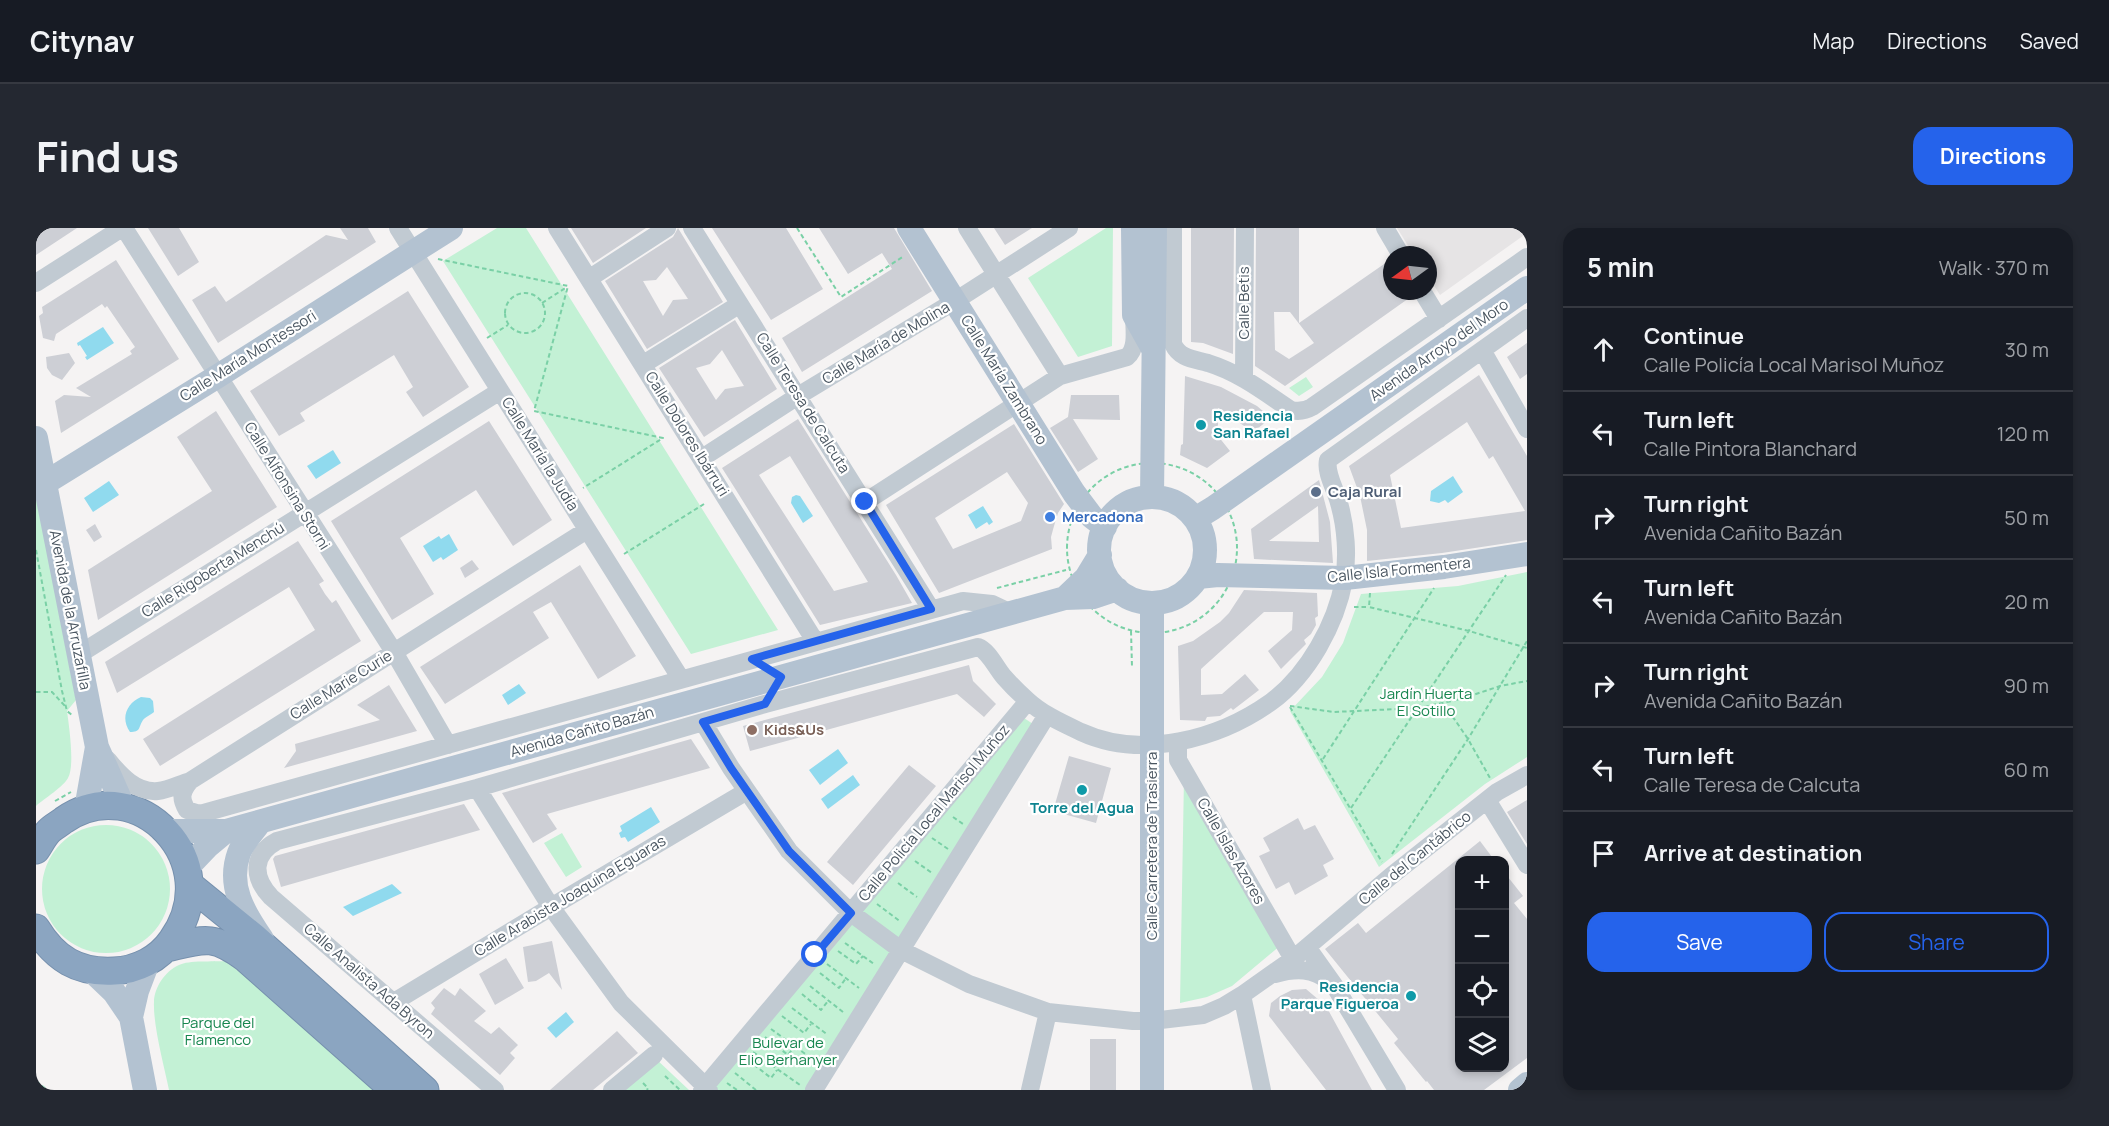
<!DOCTYPE html>
<meta charset="utf-8">
<style>
:root{--surface:#171b24;--page:#242831;--text:#f1f3f6;--muted:#9ea1a6;--line:#363941;--accent:#2563eb}
body{margin:0;font-family:Manrope,sans-serif;background:var(--page);color:var(--text)}
.controls{position:absolute;right:18px;bottom:18px;display:grid;overflow:hidden;border-radius:12px;box-shadow:0 3px 9px #0003}
.controls button{width:54px;height:54px;display:grid;place-items:center;padding:0;border:0;border-bottom:2px solid var(--line);background:var(--surface);color:var(--text);font:30px sans-serif}
.compass{position:absolute;left:1347px;top:18px;width:54px;height:54px;border-radius:50%;background:var(--surface);box-shadow:0 3px 9px #0003;rotate:255deg}
.stop{position:absolute;width:18px;height:18px;margin:-14px;border:4px solid #2563eb;border-radius:50%;background:#fff}
.stop.end{background:#2563eb;border-color:#fff;box-shadow:0 2px 6px #0008}
.list{margin:0;padding:0;list-style:none}
h2{display:flex;justify-content:space-between;align-items:center;height:78px;margin:0;padding:0 24px;font-size:26px}
h2 small{font-size:20px;font-weight:400;color:var(--muted)}
.list li{display:grid;grid-template-columns:39px 1fr auto;gap:18px;align-items:center;box-sizing:border-box;height:84px;padding:0 24px;border-top:2px solid var(--line)}
.list b{display:block;font-size:22px;white-space:nowrap}
.list p{margin:0;font-size:20px;white-space:nowrap;color:var(--muted)}
.list em{font-size:20px;font-style:normal;color:var(--muted)}
.actions{display:flex;gap:12px;padding:18px 24px}
.actions a{flex:1;padding:14px 0;border:2px solid var(--accent);border-radius:18px;text-align:center;font-size:21px;color:var(--accent)}
.actions .main{background:var(--accent);color:#fff}
.icon{flex:none;width:33px;height:33px;fill:none;stroke:currentColor;stroke-width:2;stroke-linecap:round;stroke-linejoin:round}
.map{position:relative;flex:none;width:1491px;height:862px;overflow:hidden;border-radius:18px}
header{display:flex;align-items:center;gap:36px;box-sizing:border-box;height:84px;padding:0 30px;background:var(--surface);border-bottom:2px solid var(--line)}
header strong{font-size:28px}
nav{display:flex;gap:33px;margin-inline-start:auto;font-size:21px}
.intro{display:flex;align-items:center;justify-content:space-between;box-sizing:border-box;height:144px;padding:0 36px}
h1{margin:0;font-size:42px}
.button{padding:15px 27px;border-radius:18px;background:var(--accent);color:#fff;font-size:21px;font-weight:700}
main{display:flex;gap:36px;padding:0 36px}
aside{flex:1;background:var(--surface);border-radius:18px;box-shadow:0 3px 9px #0003}
.map>svg:first-child{display:block}
.education{fill:#e6e4e5}
.green{fill:#c3f1d5}
.water{fill:#90daee}
.building{fill:#cdcfd5;fill-rule:evenodd}
.lines{fill:none;stroke-linecap:round;stroke-linejoin:round}
.highway-casing{stroke:#7690ad;stroke-width:29}
.path{stroke:#7ad0a6;stroke-width:2;stroke-dasharray:4.5 3;stroke-linecap:butt}
.minor{stroke:#c1cad2;stroke-width:18}
.major{stroke:#b3c2d1;stroke-width:24}
.highway{stroke:#8ba5c1;stroke-width:27}
.route{stroke:#2563eb;stroke-width:8}
.culture-dot{fill:#0f9aa8;stroke:#fff;stroke-width:2}
.service-dot{fill:#5c6f8a;stroke:#fff;stroke-width:2}
.shop-dot{fill:#3f7fe0;stroke:#fff;stroke-width:2}
.education-dot{fill:#8d6e63;stroke:#fff;stroke-width:2}
.labels{text-anchor:middle;stroke-width:4.5;stroke-linejoin:round;paint-order:stroke}
.street-label{font-size:15px;fill:#4a5661;stroke:#fff}
.culture-label{font-size:15px;font-weight:bold;fill:#0d838f;stroke:#fff;text-anchor:start}
.service-label{font-size:15px;font-weight:bold;fill:#4e5e75;stroke:#fff;text-anchor:start}
.shop-label{font-size:15px;font-weight:bold;fill:#366cbe;stroke:#fff;text-anchor:start}
.park-label{font-size:15px;fill:#17864f;stroke:#fff}
.education-label{font-size:15px;font-weight:bold;fill:#785e54;stroke:#fff;text-anchor:start}
</style>
<header>
<strong>Citynav</strong>
<nav><a>Map</a><a>Directions</a><a>Saved</a></nav>
</header>
<div class="intro"><h1>Find us</h1><a class="button">Directions</a></div>
<main>
<div class="map">
<svg width="1491" height="862" viewBox="0 0 1491 862">
<rect width="100%" height="100%" fill="#f5f3f3"/>
<!-- education -->
<path class="education" d="M1361,0H1491V5L1404,67L1392,48V27H1378Z"/>
<!-- green -->
<path class="green" d="M461,0H490L742,402L655,426L407,33Z
M1070,0H1077L1076,118L1042,129L992,50Z
M1270,149L1277,159L1263,168L1253,160Z
M0,267L40,472L31,483C33,498 39,538 32,550C28,558 8,571 0,578Z
M1491,344V529L1449,556L1343,639L1254,483L1286,449L1307,415L1325,366L1422,358Z
M985,488L1000,498L770,862H673Z
M1148,549L1245,717L1196,758L1171,769L1144,775Z
M6 661a64 64 0 1 1 128 0a64 64 0 1 1-128 0Z
M526,605L546,639L530,649L508,615Z
M189,733L215,752L338,862H133C128,837 117,798 118,774C118,760 129,743 143,737C153,732 177,734 189,733Z
M619,830L653,862H581Z"/>
<!-- water -->
<path class="water" d="M67,99L78,115L51,132L49,129L51,128L44,117L42,118L41,115Z
M297,222L305,235L280,251L271,238Z
M1417,248L1427,264L1412,275L1409,272L1403,275L1394,273L1395,263Z
M73,253L83,267L57,284L48,270Z
M760,267L764,268L777,288L767,295L755,275L756,269Z
M947,278L957,294L953,297L951,294L940,301L932,287Z
M413,306L422,322L407,332L405,329L397,334L387,318L403,308L405,311Z
M483,456L490,465L472,477L466,467Z
M105,469L114,470L117,473L118,484C115,487 109,489 107,492C102,500 105,504 94,504C84,490 91,475 105,469Z
M802,521L812,535L784,557L773,542Z
M817,547L824,557L792,581L785,571Z
M615,579L624,594L592,614L589,609L585,610L583,605L586,603L584,598Z
M356,656L366,665L317,688L307,679Z
M530,784L538,794L520,810L511,800Z"/>
<!-- building -->
<path class="building" d="M0,0H41L0,27Z
M112,0H143L163,34L142,48Z
M304,0H332L340,14L182,115L156,72L179,58L190,74L290,7L312,12Z
M535,0H610L557,35Z
M642,0L687,74L611,121L569,53L637,9ZM631,39L652,71L637,72L627,88L607,53L620,52Z
M676,0H750L787,61L735,92Z
M783,0H858L896,63L766,144L746,110L856,41L846,25L812,46Z
M958,0H996L969,17Z
M1155,0H1198L1197,126L1167,115L1155,114Z
M1220,0H1263V95L1351,34L1356,40V63H1375L1376,68L1249,158L1219,138ZM1238,84H1254L1278,115L1253,131L1239,122Z
M80,32L143,131L25,205L19,173L28,167L55,169L40,160L96,126L94,123L99,119L71,78L69,80L66,76L20,106L18,113L7,110L3,88L7,85L6,79Z
M372,63L433,159L387,189L370,164L377,159L358,127L264,185L269,193L243,208L214,163Z
M699,92L741,161L668,209L623,140ZM686,122L708,158L689,161L680,172L660,140L674,136Z
M1491,115V146L1484,151L1471,129Z
M33,125L39,135L26,152L16,147L11,140L10,129Z
M1443,147L1491,228V312L1406,325L1331,333V302L1324,268L1313,238ZM1431,194L1453,231L1457,228L1489,283L1365,300L1354,247Z
M1149,148L1185,159L1221,178L1235,190L1217,204L1182,180V208L1194,223L1171,240L1144,227L1145,217L1147,216Z
M1035,167H1083L1084,192L1037,191L1062,231L1042,244L1014,200L1032,189Z
M180,183L241,279L62,392L52,342L176,263L141,209Z
M762,191L860,347L876,375L784,397L700,262L686,240ZM754,228L832,354L798,363L723,247Z
M453,193L516,292L477,318L440,262L364,310L398,366L356,392L295,293Z
M978,196L1028,276L1022,285L1018,298L1015,309L1016,321L903,365L850,277ZM971,244L992,275L985,293L917,321L899,290Z
M1283,252L1294,294L1297,335L1218,331L1215,301ZM1282,278L1283,314L1233,313Z
M59,296L66,309L58,314L50,302Z
M262,313L288,353L283,356L289,366L296,375L300,372L325,413L124,538L107,511L279,402L253,359L81,465L69,434Z
M436,332L443,341L429,350L424,340Z
M544,337L600,428L562,451L515,374L497,384L513,410L409,476L384,439Z
M1208,362L1281,365L1282,388L1279,390L1280,397L1275,406L1268,412L1270,416L1245,441L1232,423L1256,402L1257,384H1228L1165,441V467L1186,466L1209,446L1223,462L1197,482L1195,480L1184,488L1171,489L1169,493L1144,492L1142,418L1157,413L1184,394L1193,385Z
M933,437L937,453L960,476L948,489L921,466L714,523L707,498Z
M353,457L381,503L248,540L260,523L259,516L344,492L321,477Z
M655,511L674,540L511,586L521,601L497,615L466,565Z
M1033,528L1075,540L1060,595L1017,583Z
M873,537L900,558L817,657L791,634Z
M1491,572V616L1471,584Z
M428,576L444,602L245,659L237,631L239,628Z
M1262,590L1268,602L1279,597L1298,631L1287,637L1292,648L1259,667L1253,654L1240,661L1223,628L1234,623L1227,610Z
M1444,613L1459,633H1424V840H1468V644L1487,668L1478,675L1491,691V830L1448,862H1398L1391,853L1390,854L1358,815L1362,811L1289,721L1322,695L1330,705Z
M516,713L526,762L513,745L500,753L492,754L487,719Z
M470,730L488,760L459,777L443,746Z
M408,760L419,768L424,760L450,783L438,793L455,806L463,799L482,817L474,825L479,830L464,847L395,786L399,780L395,775Z
M1270,761L1290,778L1336,862H1290L1233,788L1235,775L1244,768L1256,762Z
M581,803L602,825L557,862H514Z
M1054,811H1080V862H1054Z"/>
<g class="lines">
<!-- highway casing -->
<g class="highway-casing">
<path id="highway" d="M0,622C4,616 8,608 13,603C17,599 23,596 28,592C101,541 192,634 136,712C123,731 101,742 78,743C42,745 19,731 0,700
M155,658L219,710L389,862
M131,720C168,711 177,706 209,730L358,862"/>
</g>
<!-- path -->
<path class="path" d="M761,0L805,69L868,28
M402,31L532,58L498,183L627,210L547,260
M469 85a20 20 0 1 1 40 0a20 20 0 1 1-40 0Z
M506,75L531,59
M451,110L472,97
M1031 320a85 85 0 1 1 170 0a85 85 0 1 1-170 0Z
M0,322L26,463L31,483L36,487
M588,326L668,276
M961,360L1030,342
M1334,365L1333,379L1433,403L1491,420
M1318,379H1333
M1095,403L1096,439
M0,464H16L29,478
M1408,476L1432,511L1454,550
M1254,478L1298,484L1383,480L1425,471L1464,458L1491,453
M1254,479L1346,634
M1287,531L1398,360
M19,573L35,564
M1315,580L1470,347
M917,589L927,596
M896,610L912,621
M1356,626L1432,511L1491,413
M879,633L896,645
M862,655L881,669
M841,676L865,694
M809,715L838,736
M802,723L820,736L827,728
M791,736L823,760
M784,745L803,760L810,750
M774,758L807,784
M766,766L785,782L792,773
M756,780L792,807
M746,788L768,805L775,796
M735,801L779,833
M729,809L752,827L758,819
M717,824L764,857
M712,832L735,850L741,842
M699,845L720,862
M629,848L644,862
M0,853L11,862
M607,855L612,860L611,862
M691,855L701,862"/>
<!-- minor -->
<path class="minor" d="M88,0L358,424L412,517
M362,0L645,451
M521,0L779,413
M656,0L895,381
M931,0L1024,148
M1137,0V116C1144,131 1158,131 1172,135C1204,145 1228,164 1255,182C1263,184 1269,183 1276,179L1491,29
M1349,0L1365,27
M560,46L631,0
M0,55L86,0
M1386,63L1403,91
M1446,122L1491,201
M614,132L696,81
M1208,150L1209,0
M666,230L762,168L919,73L1033,0
M829,274L1024,148L1091,129C1102,120 1098,101 1098,87
M42,427L464,163
M667,494L695,540L753,623L815,685L865,722L933,756L1012,784L1097,793H1116L1167,787L1188,778L1206,767L1257,731L1355,648L1461,564L1491,547
M1142,514V532L1257,731
M72,532C84,547 100,565 122,563C132,562 144,556 154,553L551,302
M154,553C145,564 144,570 151,582L164,586L927,373L956,376L975,385
M441,560L515,679L585,775L673,862
M1451,572L1491,637
M1271,719L1298,757L1361,862
M1239,746C1260,740 1277,740 1294,754
M1206,767L1226,862
M358,774L515,679L711,563
M459,862L235,669C217,650 215,627 241,613L441,560L729,476L942,419C953,423 960,440 968,449C975,457 983,465 991,472C1006,486 1026,495 1045,504C1106,532 1183,511 1235,474C1272,447 1300,396 1308,352C1312,328 1310,299 1303,275C1300,262 1289,245 1292,232L1491,90
M576,862L618,827
M666,862L992,473
M778,862L1011,487
M994,862L1012,784"/>
<!-- major -->
<path class="major" d="M873,0L1038,265L1056,289L1069,299
M1097,0L1098,87L1117,121
M0,210L61,519L88,580
M9,255L182,148L415,0
M1116,269L1119,0
M1063 322a53 53 0 1 1 106 0a53 53 0 1 1-106 0Z
M1159,291L1177,280L1491,60
M1162,349L1182,347L1309,350L1408,339L1491,326
M1029,370L1050,350L1064,327
M1116,375V862
M50,581L61,519
M224,594C217,604 207,614 203,625C191,658 208,685 226,711
M130,603H190L1029,370L1057,369L1081,361
M152,639L172,618L190,603
M55,742L78,764L95,789
M109,862L95,789L101,763L112,734
M1484,862L1491,856"/>
<!-- highway -->
<use href="#highway" class="highway"/>
</g>
<g class="lines">
<!-- route -->
<path class="route" d="M779,727L815,685L753,623L695,540L667,494L729,476L745,449L716,431L895,381L829,274"/>
</g>
<!-- markers -->
<g class="culture-dot">
<circle cx="1165" cy="197" r="6"/>
<circle cx="1046" cy="562" r="6"/>
<circle cx="1375" cy="768" r="6"/>
</g>
<circle class="service-dot" cx="1280" cy="264" r="6"/>
<circle class="shop-dot" cx="1014" cy="289" r="6"/>
<circle class="education-dot" cx="716" cy="502" r="6"/>
<g class="labels">
<!-- street labels -->
<g class="street-label">
<text transform="translate(1208 75) rotate(-90)" y="5">Calle Betis</text>
<text transform="translate(850 115) rotate(-31)" y="5">Calle María de Molina</text>
<text transform="translate(1403 122) rotate(-35)" y="5">Avenida Arroyo del Moro</text>
<text transform="translate(212 128) rotate(-32)" y="5">Calle María Montessori</text>
<text transform="translate(968 152) rotate(58)" y="5">Calle María Zambrano</text>
<text transform="translate(767 175) rotate(58)" y="5">Calle Teresa de Calcuta</text>
<text transform="translate(651 206) rotate(58)" y="5">Calle Dolores Ibárruri</text>
<text transform="translate(504 226) rotate(58)" y="5">Calle María la Judía</text>
<text transform="translate(251 258) rotate(58)" y="5">Calle Alfonsina Storni</text>
<text transform="translate(177 342) rotate(-32)" y="5">Calle Rigoberta Menchú</text>
<text transform="translate(1363 342) rotate(-6)" y="5">Calle Isla Formentera</text>
<text transform="translate(34 382) rotate(79)" y="5">Avenida de la Arruzafilla</text>
<text transform="translate(305 457) rotate(-32)" y="5">Calle Marie Curie</text>
<text transform="translate(546 504) rotate(-16)" y="5">Avenida Cañito Bazán</text>
<text transform="translate(898 585) rotate(-50)" y="5">Calle Policía Local Marisol Muñoz</text>
<text transform="translate(1116 618) rotate(-90)" y="5">Calle Carretera de Trasierra</text>
<text transform="translate(1195 623) rotate(60)" y="5">Calle Islas Azores</text>
<text transform="translate(1379 630) rotate(-39)" y="5">Calle del Cantábrico</text>
<text transform="translate(534 668) rotate(-31)" y="5">Calle Arabista Joaquina Eguaras</text>
<text transform="translate(333 753) rotate(41)" y="5">Calle Analista Ada Byron</text>
</g>
<!-- culture labels -->
<g class="culture-label">
<text x="1177" y="193">Residencia<tspan x="1177" dy="17">San Rafael</tspan></text>
<text x="1046" y="585" text-anchor="middle">Torre del Agua</text>
<text x="1363" y="764" text-anchor="end">Residencia<tspan x="1363" dy="17">Parque Figueroa</tspan></text>
</g>
<!-- service labels -->
<g class="service-label">
<text x="1292" y="269">Caja Rural</text>
</g>
<!-- shop labels -->
<g class="shop-label">
<text x="1026" y="294">Mercadona</text>
</g>
<!-- park labels -->
<g class="park-label">
<text x="1390" y="471">Jardín Huerta<tspan x="1390" dy="17">El Sotillo</tspan></text>
<text x="182" y="800">Parque del<tspan x="182" dy="17">Flamenco</tspan></text>
<text x="752" y="820">Bulevar de<tspan x="752" dy="17">Elio Berhanyer</tspan></text>
</g>
<!-- education labels -->
<g class="education-label">
<text x="728" y="507">Kids&amp;Us</text>
</g>
</g>
</svg>
<div class="controls">
<button>+</button>
<button>−</button>
<button><svg class="icon" aria-label="locate" viewBox="0 0 24 24"><circle cx="12" cy="12" r="6"/><path d="M12 2v4M12 18v4M2 12h4M18 12h4"/></svg></button>
<button><svg class="icon" aria-label="layers" viewBox="0 0 24 24"><path d="M12 4l9 5-9 5-9-5zM3 14l9 5 9-5"/></svg></button>
</div>
<svg class="compass" viewBox="-18 -18 36 36"><path d="M0-13l5 13h-10z" fill="#e53935"/><path d="M0 13l5-13h-10z" fill="#9ea1a6"/></svg>
<div class="stop" style="left:779px;top:727px"></div>
<div class="stop end" style="left:829px;top:274px"></div>
</div>
<aside>
<h2>5 min<small>Walk · 370 m</small></h2>
<ul class="list">
<li><svg class="icon" aria-label="ahead" viewBox="0 0 24 24"><path d="M12 20V5M6 11l6-6 6 6"/></svg><div><b>Continue</b><p>Calle Policía Local Marisol Muñoz</p></div><em>30 m</em></li>
<li><svg class="icon" aria-label="left" viewBox="0 0 24 24"><path d="M17 20v-9H6M10 6l-5 5 5 5"/></svg><div><b>Turn left</b><p>Calle Pintora Blanchard</p></div><em>120 m</em></li>
<li><svg class="icon" aria-label="right" viewBox="0 0 24 24"><path d="M7 20v-9h11M14 6l5 5-5 5"/></svg><div><b>Turn right</b><p>Avenida Cañito Bazán</p></div><em>50 m</em></li>
<li><svg class="icon" aria-label="left" viewBox="0 0 24 24"><path d="M17 20v-9H6M10 6l-5 5 5 5"/></svg><div><b>Turn left</b><p>Avenida Cañito Bazán</p></div><em>20 m</em></li>
<li><svg class="icon" aria-label="right" viewBox="0 0 24 24"><path d="M7 20v-9h11M14 6l5 5-5 5"/></svg><div><b>Turn right</b><p>Avenida Cañito Bazán</p></div><em>90 m</em></li>
<li><svg class="icon" aria-label="left" viewBox="0 0 24 24"><path d="M17 20v-9H6M10 6l-5 5 5 5"/></svg><div><b>Turn left</b><p>Calle Teresa de Calcuta</p></div><em>60 m</em></li>
<li><svg class="icon" aria-label="arrive" viewBox="0 0 24 24"><path d="M6 21V4h12l-3 4 3 4H6"/></svg><div><b>Arrive at destination</b></div></li>
</ul>
<div class="actions"><a class="main">Save</a><a>Share</a></div>
</aside>
</main>
